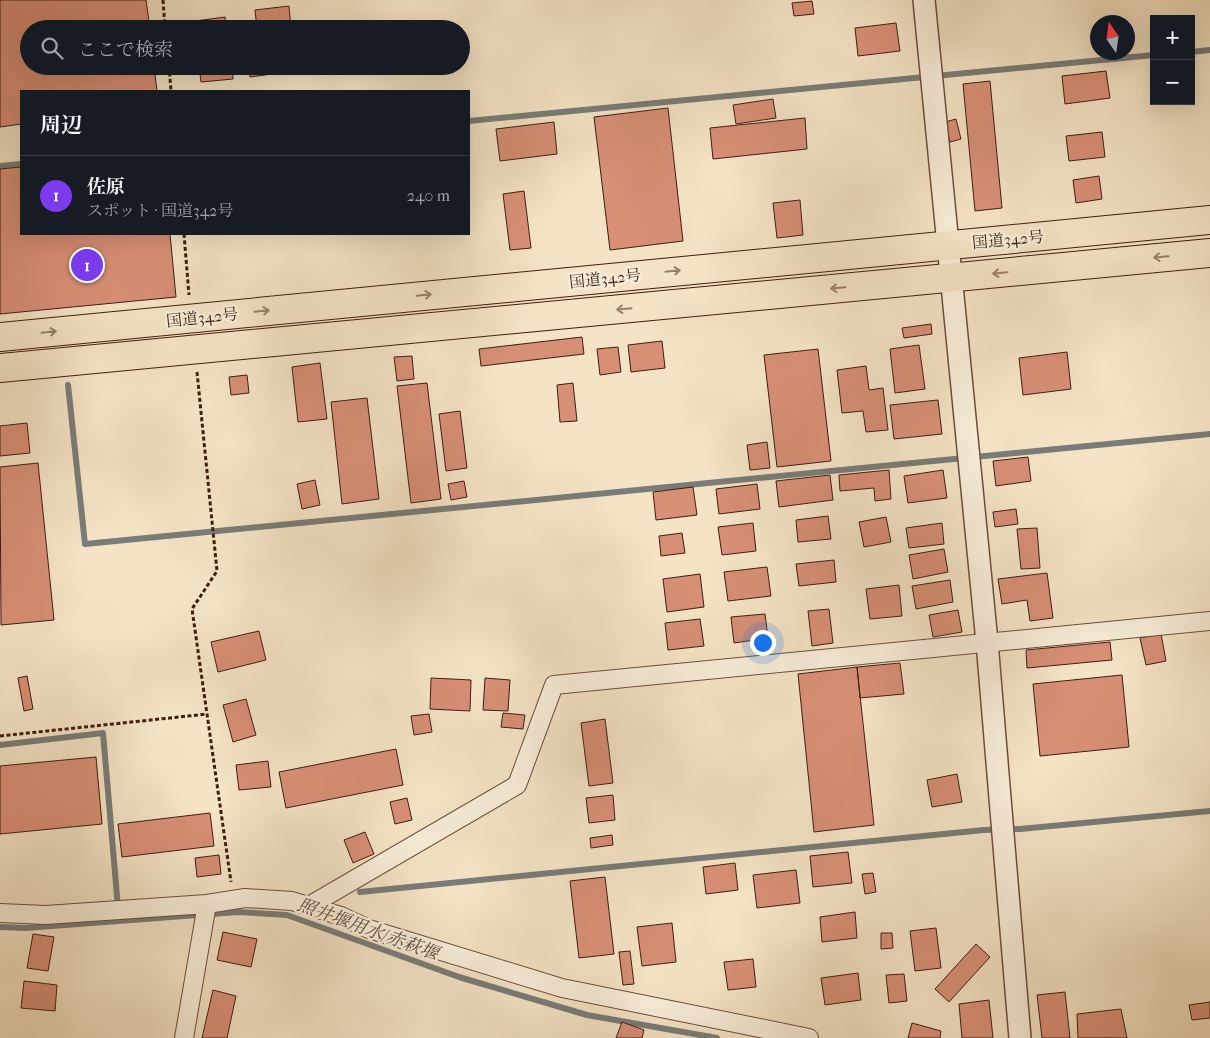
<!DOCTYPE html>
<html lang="ja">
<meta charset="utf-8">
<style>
:root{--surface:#171b24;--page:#20242c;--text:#f1f3f6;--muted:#9ea1a6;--line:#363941;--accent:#7c3aed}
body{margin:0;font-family:"IM FELL French Canon","Noto Serif JP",serif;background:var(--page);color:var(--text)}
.controls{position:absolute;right:15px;top:15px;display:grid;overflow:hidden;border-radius:0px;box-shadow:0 5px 20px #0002}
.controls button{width:45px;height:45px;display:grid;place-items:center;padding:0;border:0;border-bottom:1px solid var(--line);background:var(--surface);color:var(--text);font:25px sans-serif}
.compass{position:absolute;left:1090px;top:15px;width:45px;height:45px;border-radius:50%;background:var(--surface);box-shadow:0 5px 20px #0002;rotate:347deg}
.you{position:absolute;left:762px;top:642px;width:18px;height:18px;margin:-12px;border:4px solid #fff;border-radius:50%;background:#1a73e8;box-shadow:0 0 0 8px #1a73e833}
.badge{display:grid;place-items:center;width:32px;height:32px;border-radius:50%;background:var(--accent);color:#fff;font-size:16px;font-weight:700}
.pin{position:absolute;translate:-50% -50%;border:2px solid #fff;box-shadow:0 1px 5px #0006}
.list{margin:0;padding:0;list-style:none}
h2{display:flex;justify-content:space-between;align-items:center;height:65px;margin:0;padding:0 20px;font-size:21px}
h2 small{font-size:16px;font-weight:400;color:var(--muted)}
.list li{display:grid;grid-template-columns:32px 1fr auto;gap:15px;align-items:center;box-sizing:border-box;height:80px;padding:0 20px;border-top:1px solid var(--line)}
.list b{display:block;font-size:19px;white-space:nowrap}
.list p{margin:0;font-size:16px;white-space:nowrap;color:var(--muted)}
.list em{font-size:16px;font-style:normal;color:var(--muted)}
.icon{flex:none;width:28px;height:28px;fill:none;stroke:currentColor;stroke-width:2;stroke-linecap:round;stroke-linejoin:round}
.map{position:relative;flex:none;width:1210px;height:1038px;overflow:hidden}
.search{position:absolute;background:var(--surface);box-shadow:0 5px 20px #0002;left:20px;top:20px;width:450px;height:55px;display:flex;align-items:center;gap:12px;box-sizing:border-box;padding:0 18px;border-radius:28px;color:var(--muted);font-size:19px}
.panel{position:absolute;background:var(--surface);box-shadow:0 5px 20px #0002;left:20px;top:90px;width:450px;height:145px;border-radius:0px}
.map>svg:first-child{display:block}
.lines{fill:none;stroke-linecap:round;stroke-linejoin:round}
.stream{stroke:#797c78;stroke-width:6}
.building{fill:#d78f76;stroke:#3f1d0e}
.minor-casing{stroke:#6c4e3c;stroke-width:20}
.tertiary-casing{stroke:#6c4e3c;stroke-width:24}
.trunk-casing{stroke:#3f1d0e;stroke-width:30}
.path{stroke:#3f1d0e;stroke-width:3;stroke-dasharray:4 2.5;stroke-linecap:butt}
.minor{stroke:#f8edd9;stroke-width:18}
.tertiary{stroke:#f8edd9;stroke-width:21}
.trunk{stroke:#f4e3c5;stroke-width:28}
.oneway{stroke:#9a806a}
.labels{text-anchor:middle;stroke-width:5;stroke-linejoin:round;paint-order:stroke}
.street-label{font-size:16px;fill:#3f1d0e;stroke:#f8edd9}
.water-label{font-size:18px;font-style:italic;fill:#5c4c43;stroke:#f8edd9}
</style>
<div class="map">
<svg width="1210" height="1038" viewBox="0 0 1210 1038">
<rect width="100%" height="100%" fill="#f4e3c5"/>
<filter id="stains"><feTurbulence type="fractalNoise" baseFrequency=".004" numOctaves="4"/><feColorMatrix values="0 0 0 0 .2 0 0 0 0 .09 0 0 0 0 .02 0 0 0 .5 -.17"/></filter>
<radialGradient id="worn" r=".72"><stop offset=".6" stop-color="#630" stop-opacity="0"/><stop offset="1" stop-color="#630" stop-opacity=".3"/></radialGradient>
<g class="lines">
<!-- stream -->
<path class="stream" d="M1191,52L1210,50
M469,121L1154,55
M0,166L21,164
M68,385L85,544L1210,434
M0,745L103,733L118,908
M360,892L984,830L1020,829L1210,811
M0,927L25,928L238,912L287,915L459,977L587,1015L717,1038"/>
</g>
<!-- building -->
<path class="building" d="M0,0H146L150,29H29V66H154L157,91H21V124L0,127Z
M812,1L814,14L794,16L792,3Z
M289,6L291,28L257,29L255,10Z
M225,17L226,29H180V23Z
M896,23L900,51L858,56L855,28Z
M199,66H232L233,79L201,82Z
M249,66H294V71L250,77Z
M1106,71L1110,98L1065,104L1062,76Z
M990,81L1002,208L975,211L963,84Z
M773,99L776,118L736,124L733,105Z
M668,108L683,241L610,250L594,117Z
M805,118L807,149L713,159L710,128Z
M956,119L961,139L950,142L945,122Z
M554,122L557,154L500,161L496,129Z
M1102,132L1105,157L1069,161L1066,136Z
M21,167V234H170L176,297L0,314V169Z
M1099,176L1102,199L1076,203L1073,180Z
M524,191L531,248L510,250L503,194Z
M800,200L803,235L777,238L773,203Z
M931,324L932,334L904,338L902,328Z
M582,337L584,354L481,366L479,349Z
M662,341L665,368L631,372L628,345Z
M919,345L925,389L895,393L890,349Z
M618,347L621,372L600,375L597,349Z
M818,349L831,461L777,467L764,355Z
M1067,352L1071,389L1023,395L1019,358Z
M412,356L414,379L397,381L394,357Z
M320,363L327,419L298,422L292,367Z
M866,366L869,390L883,388L888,430L866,432L863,411L842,413L837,370Z
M247,375L249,393L231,395L229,377Z
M427,383L441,499L411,503L397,386Z
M573,383L577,421L560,422L557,385Z
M367,398L379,499L342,504L331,402Z
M938,400L942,434L894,439L890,405Z
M460,411L467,468L446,471L439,414Z
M27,423L30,453L0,456V426Z
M767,442L770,468L750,470L747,445Z
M1028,457L1031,481L996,486L993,461Z
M38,463L54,620L1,625L0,467Z
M889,470L891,499L875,501L874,488L840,491L839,475Z
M943,470L947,498L908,503L904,476Z
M830,475L833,500L779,507L776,481Z
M315,480L320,505L302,509L297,484Z
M464,481L467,497L451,500L448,484Z
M757,484L760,509L719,514L716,489Z
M693,487L697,515L656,520L653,492Z
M1016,509L1018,524L995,527L993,512Z
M828,516L831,539L798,542L796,520Z
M886,517L891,542L864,547L859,522Z
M753,523L756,551L722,555L718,527Z
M942,523L944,544L909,548L906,528Z
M1037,528L1040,568L1021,569L1017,529Z
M682,533L685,553L661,556L659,536Z
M944,549L948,572L913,579L909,555Z
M834,560L836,582L799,586L796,564Z
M767,567L771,596L728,601L724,572Z
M1047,573L1053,618L1030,621L1027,600L1002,604L998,579Z
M700,574L704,607L667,612L663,579Z
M950,580L953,602L916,609L912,586Z
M899,585L902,616L870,619L866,589Z
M829,609L833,643L812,646L808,611Z
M958,610L962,632L933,637L929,615Z
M765,614L768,638L734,643L731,617Z
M700,619L704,646L668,650L665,623Z
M259,631L266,660L218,672L211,642Z
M1161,634L1166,661L1146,665L1140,638Z
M1110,642L1112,660L1027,668L1026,650Z
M900,663L904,694L860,698L857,667Z
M857,667L874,825L814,832L798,674Z
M1122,675L1129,747L1040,756L1033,684Z
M27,676L33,709L24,711L18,678Z
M431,678L471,680L470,711L430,709Z
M485,678L510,680L508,711L483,710Z
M246,699L256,735L233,742L223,705Z
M503,713L525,715L523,729L501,727Z
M429,714L432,732L414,735L411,716Z
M605,719L613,783L589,786L581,723Z
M396,749L403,785L286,808L279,772Z
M96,757L102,824L0,834V766Z
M268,761L271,787L239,790L236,765Z
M957,774L962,802L932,807L927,780Z
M613,795L615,820L589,823L586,798Z
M407,798L412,820L395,824L390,802Z
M210,813L214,846L122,857L118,824Z
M365,832L374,854L353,863L344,840Z
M612,835L613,845L591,848L590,838Z
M848,852L852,883L813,887L810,856Z
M219,855L221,874L197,877L195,858Z
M735,863L738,890L706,894L703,867Z
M796,870L800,903L757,908L753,875Z
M873,873L876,892L865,894L862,874Z
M605,877L614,954L579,958L570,881Z
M855,912L857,938L822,942L820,917Z
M672,923L676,962L642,966L637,927Z
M936,928L941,968L915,971L910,931Z
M223,932L257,939L251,967L217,960Z
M881,933H892L893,948L881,949Z
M33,934L54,937L48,971L27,968Z
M976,944L990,957L949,1002L935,989Z
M630,951L634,984L623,985L619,952Z
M753,959L756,987L728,990L724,962Z
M858,973L861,1000L825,1005L821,978Z
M904,974L907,1001L889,1003L886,975Z
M24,981L57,985L55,1011L21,1008Z
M213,990L236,996L227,1038H202Z
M1065,992L1070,1038H1042L1037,995Z
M989,1000L993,1038H962L959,1004Z
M1210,1002V1018L1192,1020L1189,1005Z
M1121,1009L1127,1038H1078L1077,1014Z
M622,1022L644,1030L642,1038H616Z
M912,1023L941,1031L940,1038H908Z"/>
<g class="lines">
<!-- minor casing -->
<g class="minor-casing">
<path id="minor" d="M309,906L517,785L554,685L1210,621
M0,913L46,915L207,904L245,898L292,901L341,916L369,929L562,988L809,1038
M184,1038L207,904"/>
</g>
<!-- tertiary casing -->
<g class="tertiary-casing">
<path id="tertiary" d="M924,0L987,642L1020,1038"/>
</g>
<!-- trunk casing -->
<g class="trunk-casing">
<path id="trunk" d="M0,337L1210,220
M0,368L1210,253"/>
</g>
<!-- path -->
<path class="path" d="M163,0L165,29
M169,66L171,91
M184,234L189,295
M197,372L217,571L192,609L231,882
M0,736L207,714"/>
<!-- minor -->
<use href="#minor" class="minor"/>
<!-- tertiary -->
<use href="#tertiary" class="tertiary"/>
<!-- trunk -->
<use href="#trunk" class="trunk"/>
</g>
<!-- one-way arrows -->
<defs><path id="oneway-shaft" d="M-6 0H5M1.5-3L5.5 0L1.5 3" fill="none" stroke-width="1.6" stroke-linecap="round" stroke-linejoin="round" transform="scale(1.25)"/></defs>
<g class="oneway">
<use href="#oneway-shaft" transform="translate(1161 257) rotate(175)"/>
<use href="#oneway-shaft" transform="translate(673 271) rotate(-6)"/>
<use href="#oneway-shaft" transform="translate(1000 273) rotate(175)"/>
<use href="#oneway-shaft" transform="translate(838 288) rotate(175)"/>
<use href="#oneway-shaft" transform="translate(424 295) rotate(-6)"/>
<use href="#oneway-shaft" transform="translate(624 309) rotate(175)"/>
<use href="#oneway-shaft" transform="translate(262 311) rotate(-6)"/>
<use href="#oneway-shaft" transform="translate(49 332) rotate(-6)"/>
</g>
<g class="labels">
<!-- street labels -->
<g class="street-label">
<text transform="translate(1008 239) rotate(-5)" y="6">国道342号</text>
<text transform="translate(605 278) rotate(-6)" y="6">国道342号</text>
<text transform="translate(202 317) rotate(-6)" y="6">国道342号</text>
</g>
<!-- water labels -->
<g class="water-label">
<text transform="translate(368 929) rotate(20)" y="6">照井堰用水/赤萩堰</text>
</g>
</g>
<rect width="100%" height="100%" filter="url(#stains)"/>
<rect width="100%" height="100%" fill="url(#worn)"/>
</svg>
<div class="controls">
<button>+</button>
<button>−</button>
</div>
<svg class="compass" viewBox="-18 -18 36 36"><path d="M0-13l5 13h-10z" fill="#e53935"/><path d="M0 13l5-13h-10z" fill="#9ea1a6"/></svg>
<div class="you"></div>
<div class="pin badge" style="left:87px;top:265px">1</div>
<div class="search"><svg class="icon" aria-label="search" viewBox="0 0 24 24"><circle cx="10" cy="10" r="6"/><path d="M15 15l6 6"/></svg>ここで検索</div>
<section class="panel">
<h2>周辺<small></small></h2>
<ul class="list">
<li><span class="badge">1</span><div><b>佐原</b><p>スポット · 国道342号</p></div><em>240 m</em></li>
</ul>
</section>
</div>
